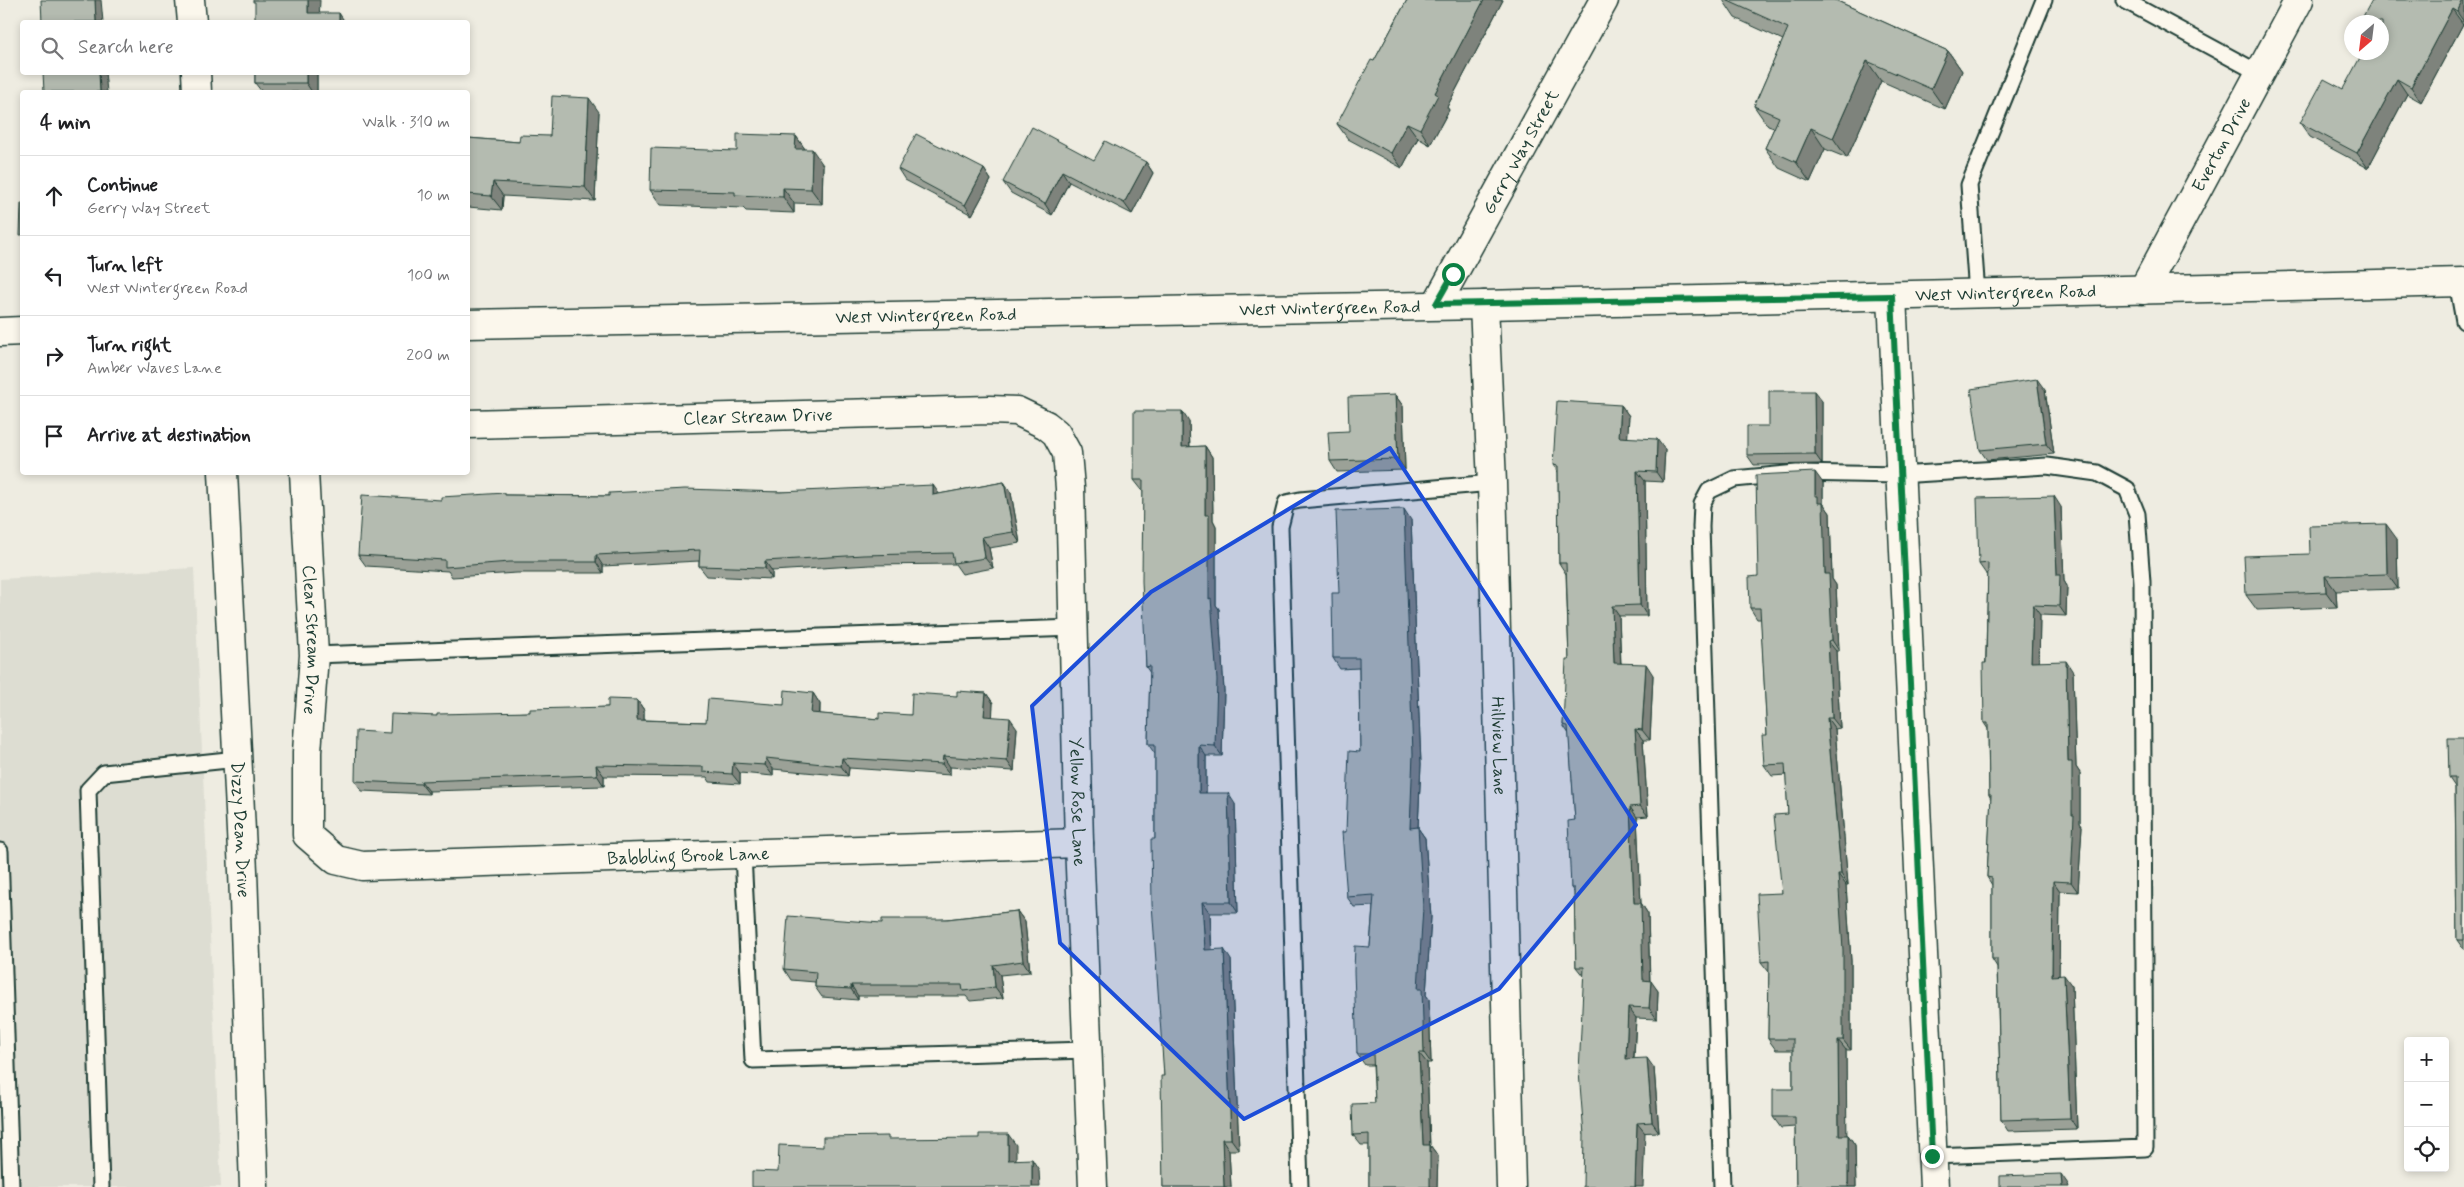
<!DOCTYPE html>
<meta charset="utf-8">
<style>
:root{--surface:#fff;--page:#f2f2f2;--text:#202124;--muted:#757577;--line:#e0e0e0}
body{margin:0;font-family:Mynerve,sans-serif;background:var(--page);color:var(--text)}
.controls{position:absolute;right:15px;bottom:15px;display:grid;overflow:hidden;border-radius:5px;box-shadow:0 2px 8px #0003}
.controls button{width:45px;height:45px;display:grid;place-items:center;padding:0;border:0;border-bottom:1px solid var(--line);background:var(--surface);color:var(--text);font:25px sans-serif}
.compass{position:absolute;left:2344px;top:15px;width:45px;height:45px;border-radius:50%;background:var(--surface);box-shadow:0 2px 8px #0003;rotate:208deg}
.stop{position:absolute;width:15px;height:15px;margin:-11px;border:4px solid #0b8043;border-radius:50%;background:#fff}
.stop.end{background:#0b8043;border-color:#fff;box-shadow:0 1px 5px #0008}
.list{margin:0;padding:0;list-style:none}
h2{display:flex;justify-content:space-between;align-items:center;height:65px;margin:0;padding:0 20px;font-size:21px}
h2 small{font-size:16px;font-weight:400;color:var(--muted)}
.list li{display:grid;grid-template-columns:32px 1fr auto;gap:15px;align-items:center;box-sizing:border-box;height:80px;padding:0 20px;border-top:1px solid var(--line)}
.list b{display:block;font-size:19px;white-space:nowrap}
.list p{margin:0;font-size:16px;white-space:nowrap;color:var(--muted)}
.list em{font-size:16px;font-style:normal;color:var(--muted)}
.icon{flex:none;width:28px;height:28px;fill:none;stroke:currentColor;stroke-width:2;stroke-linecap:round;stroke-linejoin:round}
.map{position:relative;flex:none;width:2464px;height:1187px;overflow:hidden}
.search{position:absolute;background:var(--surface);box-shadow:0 2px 8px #0003;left:20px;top:20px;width:450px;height:55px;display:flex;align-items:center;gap:12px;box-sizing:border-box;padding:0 18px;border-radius:5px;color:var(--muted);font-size:19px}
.panel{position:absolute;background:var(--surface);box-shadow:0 2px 8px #0003;left:20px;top:90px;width:450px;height:385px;border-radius:5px}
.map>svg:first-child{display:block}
.built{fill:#ddddd2}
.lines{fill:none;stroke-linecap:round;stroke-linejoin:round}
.service-casing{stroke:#1f3d34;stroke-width:19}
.minor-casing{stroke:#1f3d34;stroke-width:31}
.tertiary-casing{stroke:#1f3d34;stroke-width:31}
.secondary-casing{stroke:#1f3d34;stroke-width:31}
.service{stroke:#fbf7ec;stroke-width:15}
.minor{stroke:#fbf7ec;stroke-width:28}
.tertiary{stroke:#fbf7ec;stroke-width:28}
.secondary{stroke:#fbf7ec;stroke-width:28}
.wall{fill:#9ba197;stroke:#1f3d34}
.shaded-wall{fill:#7e837b;stroke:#1f3d34}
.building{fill:#b4bbb0;stroke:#1f3d34}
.route{stroke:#0b8043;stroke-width:6}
.marked{fill:#1d4ed8;fill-opacity:0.2;stroke:#1d4ed8;stroke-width:4;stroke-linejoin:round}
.labels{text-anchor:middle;stroke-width:4;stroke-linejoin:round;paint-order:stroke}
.street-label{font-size:18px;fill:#1f3d34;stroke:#fbf7ec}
</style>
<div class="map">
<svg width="2464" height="1187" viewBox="0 0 2464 1187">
<rect width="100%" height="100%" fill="#eeece1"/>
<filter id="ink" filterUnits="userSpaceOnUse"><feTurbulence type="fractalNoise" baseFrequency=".02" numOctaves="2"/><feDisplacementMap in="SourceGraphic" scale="10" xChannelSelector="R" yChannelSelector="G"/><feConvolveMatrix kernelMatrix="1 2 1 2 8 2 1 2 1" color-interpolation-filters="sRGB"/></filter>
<g filter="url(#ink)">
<!-- built -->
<path class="built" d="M194,568L221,1187H0V579Z"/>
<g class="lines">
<!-- service casing -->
<g class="service-casing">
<path id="service" d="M2124,0L2259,73
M2457,282L2464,321
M1977,294L1969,185L2044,0
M314,655L1075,628
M0,851L11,1187
M743,854L753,1060L1088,1050
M101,1187L88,790L104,773L237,759
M1300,1187L1280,527L1286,503L1300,500L1492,483
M1722,1187L1701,527L1702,504L1709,491L1734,479L1797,473L1898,475L2047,466L2097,473L2127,489L2137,514L2142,582L2145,1148L1932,1156"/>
</g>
<!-- minor casing -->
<g class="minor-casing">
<g id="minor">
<path id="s1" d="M2143,290L2299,0"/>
<path d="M1892,296L1934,1187"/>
<path id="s2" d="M1436,305L1604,0"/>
<path id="s3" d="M1484,305L1492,483L1511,1187"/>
<path id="s4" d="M468,424L990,410L1017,411L1046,425L1056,433L1067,453L1070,488L1079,843L1093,1187"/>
<path id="s5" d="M304,472L314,655L307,752V835L336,860L362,866L1079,843"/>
</g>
</g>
<!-- tertiary casing -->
<g class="tertiary-casing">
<g id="tertiary">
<path d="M190,0L192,22"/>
<path d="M196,72L197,92"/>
<path id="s6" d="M223,472L243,871L254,1187"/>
</g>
</g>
<!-- secondary casing -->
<g class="secondary-casing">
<g id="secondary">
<path id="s7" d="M468,324L1484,305L2464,282"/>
<path d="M0,332L22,331"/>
</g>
</g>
<!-- service -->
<use href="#service" class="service"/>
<!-- minor -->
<use href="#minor" class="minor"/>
<!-- tertiary -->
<use href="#tertiary" class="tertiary"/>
<!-- secondary -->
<use href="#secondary" class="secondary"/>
</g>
<!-- wall -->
<path class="wall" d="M1407,0H1503L1447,107L1449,110L1430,145L1418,138L1402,168L1348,139L1337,124L1374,61Z
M1723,0H1835L1948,51L1962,71L1945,109L1881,81L1847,158L1825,149L1810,182L1779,168L1765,148L1774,128L1768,126L1754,106L1783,40L1735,18Z
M2464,0V25L2463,24L2421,102L2407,94L2368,168L2310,137L2300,123L2343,89L2382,52Z
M255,72H317V92H262L255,83Z
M599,112L595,201L503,196L502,210L468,207V138L519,142L550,136Z
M796,136L805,149L823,165L822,204L794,203V213L746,211L743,208L661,205L650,190L737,151Z
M1094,160L1146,162L1153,173L1132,214L1069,182L1052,215L1011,193L1003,182Z
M898,169H984L991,180L972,215L905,180Z
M2045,390L2054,454L1987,460L1980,450Z
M1395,395L1403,406L1405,470L1337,472L1330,461L1349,431Z
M1822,401V464L1754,465L1747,455L1769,426Z
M1621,405L1629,416L1627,438L1665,450L1663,482L1645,481L1647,616H1619L1621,663L1653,675L1650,740H1643L1648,816L1637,817L1641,903L1648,914L1650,981L1658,991L1657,1019L1636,1018L1634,1059L1654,1068L1659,1132L1584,1135V977L1576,967L1574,892L1571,888L1575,820L1569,734L1563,725L1569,660L1566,574L1559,563L1558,472L1553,465Z
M1189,422L1190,447L1205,446L1212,457L1213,520L1216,526V605L1219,609L1224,691L1222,756H1206V793L1235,804L1238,913H1210L1212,950L1231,960L1239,1150H1229L1231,1187H1163L1164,1076L1155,839V754L1148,744L1150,673L1146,667L1143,490H1142L1134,480Z
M1004,482L1011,493L1020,543L989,548L993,568L962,574L955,564L870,565L772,571V579L707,576L699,566V561L603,566V573H517L452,577L448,571L366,566L358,555L441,500L506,495L609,496L780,492L939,494Z
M1823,483V503L1830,513L1832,579L1836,585L1839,651H1836L1840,728L1835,729L1848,885H1846L1851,961V1050H1846V1135H1848L1855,1145L1856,1187H1796L1795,1127L1781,1128L1773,1117L1793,1089V1050H1776L1768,1039L1769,972L1761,962L1782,893L1788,814L1786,775L1772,776L1764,765L1767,735L1761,619H1757L1750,608L1758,576Z
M2061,507L2064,581L2067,586L2066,616L2040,615L2039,662L2073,672L2076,767L2080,773V823L2082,826L2078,892L2060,891L2059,975L2072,986L2077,1129L2008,1131L2001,1120L1997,967L1992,959V885L1987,877L1991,799L1989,795L1988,729L1984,723L1988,574H1986L1979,564Z
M1411,520L1421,764L1418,828L1425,838L1431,917L1426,995L1429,999L1431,1063H1427L1430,1145L1438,1156L1437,1187H1369V1145H1361L1353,1135L1375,1103L1373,1065H1365L1357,1054L1370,947L1373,906L1354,907L1347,897L1346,832L1360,752L1359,668L1340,669L1333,658L1339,593Z
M2397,539L2398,589L2336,591L2337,607L2257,610L2246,595L2310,554Z
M813,693L820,704V714L879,719L911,715L957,696L986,693L993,703L992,717L1017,728L1014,771L950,767V775L849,768L848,776L773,769V776L740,773V784L710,782L707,777L604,776V786L429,791V794L362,791L355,781L390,733L437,716L530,712L608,707L637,700L644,710V720L706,722L784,705Z
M2464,738V950L2457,940L2455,787L2449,778Z
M1017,911L1025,922L1030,972L1000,975L1003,998L970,1001L966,996H858V1000L822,997L815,987V982L791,980L784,969L882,923L947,919Z"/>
<!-- shaded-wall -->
<path class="shaded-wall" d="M95,0H101L103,22H96Z
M308,0H320L319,22L308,13Z
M1484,0H1503L1447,107L1449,110L1430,145L1420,129L1435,93Z
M2463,0H2464V22L2457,12Z
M2452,9L2463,24L2421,102L2411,87Z
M339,13L345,22H339Z
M1948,51L1962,71L1945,109L1931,89Z
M1867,61L1881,81L1847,158L1833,138Z
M99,72H105L107,92H100Z
M306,72H317V92H312L306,83Z
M2397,79L2407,94L2368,168L2357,153Z
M589,98L599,112L595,201L585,187Z
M1407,123L1418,138L1402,168L1391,153Z
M1811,128L1825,149L1810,182L1796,162Z
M796,136L807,152L795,149Z
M812,149L823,165L822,204L811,189Z
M1146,162L1153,173L1132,214L1124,203Z
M984,169L991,180L972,215L965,205Z
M1062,171L1069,182L1052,215L1045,204Z
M493,182L503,196L502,210L491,196Z
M783,188L794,203V213L783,197Z
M2037,379L2045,390L2054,454L2046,444Z
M1814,391L1822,401V464L1815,454Z
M1395,395L1403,406L1405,470L1398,459Z
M1621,405L1629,416L1627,448L1619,437Z
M1182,411L1189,422L1190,457L1182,447Z
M1657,439L1665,450L1663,482L1656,472Z
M1205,446L1212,457L1213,520L1216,526V605L1219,609L1224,691L1222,756L1215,746L1205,515Z
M1637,471L1645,481L1647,616L1640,605Z
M1815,472L1823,483V504V503L1830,513L1832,579L1836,585L1839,651L1832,640L1818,503L1815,496Z
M1004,482L1011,493L1020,543L1013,532Z
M933,485L940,495H933Z
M2054,496L2061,507L2064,581L2067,586L2066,616L2059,606L2057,575Z
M1404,509L1411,520L1421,764L1418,828L1425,838L1431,917L1426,995L1429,999L1431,1063L1424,1053L1418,989L1410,828Z
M2386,524L2397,539L2398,589L2387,574Z
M982,537L989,548L993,568L985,558Z
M596,555L603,566V573L596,562Z
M765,561L772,571V579L765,568Z
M2325,576L2336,591L2337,607L2326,592Z
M2033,605L2040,615L2039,673L2031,662Z
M1612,606L1619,616L1621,673L1614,663Z
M1828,641L1836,651L1840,728L1832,718Z
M2066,661L2073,672L2076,767L2080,773V823L2082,826L2078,892L2071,882L2072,815L2068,762Z
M1646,664L1653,675L1650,740L1642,730Z
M813,693L820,704L819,723L811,713Z
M986,693L993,703L992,727L984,716Z
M637,700L644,710V731L637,720Z
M1010,718L1017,728L1014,771L1007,761Z
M1827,718L1835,729L1848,885L1841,874Z
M1635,729L1643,740L1648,816L1640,806Z
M1199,745L1206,756V804L1199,793Z
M943,756L950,767V775L942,764Z
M766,758L773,769V776L765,765Z
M842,758L849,768L848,776L841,766Z
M733,763L740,773V784L732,774Z
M596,765L604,776V786L597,775Z
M421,781L429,791V794L421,784Z
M1228,793L1235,804L1238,913L1231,902Z
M1630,807L1637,817L1641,905V903L1648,914L1650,991L1643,980L1634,903Z
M1838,874L1846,885L1851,961V1050L1843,1040Z
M2053,881L2060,891L2059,986L2052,976Z
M1202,902L1210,913L1212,961L1205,950Z
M1017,911L1025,922L1030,972L1023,961Z
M1224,949L1231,960L1239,1150L1231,1139Z
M993,965L1000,975L1003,998L995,987Z
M2064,975L2072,986L2077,1129L2070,1118Z
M1651,981L1658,991L1657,1019L1649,1008Z
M851,985L858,996V1000L851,989Z
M1628,1007L1636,1018L1633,1070L1626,1059Z
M1838,1040L1846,1050L1847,1145L1839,1135Z
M1419,1053L1427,1063L1430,1153V1145L1438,1156L1437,1187H1430L1423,1145Z
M1647,1058L1654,1068L1659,1132L1652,1122Z
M1637,1123L1645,1133L1643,1187H1635Z
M1008,1134L1016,1145V1170L1008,1160Z
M1848,1135L1855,1145L1856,1187H1848Z
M1222,1139L1229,1150L1231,1187H1224Z
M1032,1159L1039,1170L1040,1187H1032Z
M2061,1174L2068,1184L2069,1187H2062Z"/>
<!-- building -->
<path class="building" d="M41,0H95L96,22H42Z
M253,0H308V13H339V22H255V2H253Z
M1407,0H1484L1435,93L1438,95L1420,129L1407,123L1391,153L1337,124L1371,60L1374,61Z
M1726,0H1835L1948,51L1931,89L1867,61L1833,138L1811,128L1796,162L1765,148L1779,117L1754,106L1788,28Z
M2372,0H2463L2457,12L2452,9L2411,87L2397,79L2357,153L2300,123L2324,79L2343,89L2363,52H2382V22H2360Z
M43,72H99L100,92H44Z
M255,72H306V83H255Z
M552,96L589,98L585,187L493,182L491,196L468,194V138L519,142L520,135L550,136Z
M1032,127L1094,160L1105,141L1146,162L1124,203L1062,171L1045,204L1003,182Z
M737,134L796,136L795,149H812L811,189L783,188V197L735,195V192L650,190L651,148L737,151Z
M916,134L984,169L965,205L898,169Z
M21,203H22V235H20Z
M2037,379L2046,444L1980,450L1971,389Z
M1769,391H1814L1815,454L1747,455V426H1769Z
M1395,395L1398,459L1330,461L1328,432L1349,431L1348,397Z
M1557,401L1621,405L1619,437L1657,439L1656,472L1637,471L1640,605L1612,606L1614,663L1646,664L1642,730L1635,729L1640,806L1630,807L1634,903H1641L1643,980L1651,981L1649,1008L1628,1007L1626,1059L1647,1058L1652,1122L1637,1123L1635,1187H1583L1584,1135L1579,1072L1584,967H1576L1574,888H1571L1568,821L1575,820L1568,726L1563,725L1566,660H1569L1566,563H1559L1558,466L1553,465Z
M1134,411H1182V447L1205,446V515H1209V599L1211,598L1217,680L1215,746L1199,745V793H1228L1231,902H1202L1205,950L1224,949L1231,1139H1222L1224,1187H1163L1161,1076H1164L1152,904L1151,839H1155V744H1148L1150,666L1146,667L1142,581L1143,480H1134Z
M1815,472V496H1818V503H1823L1825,574H1829L1832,640L1828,641L1832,718H1827L1841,874H1838L1843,950V1040H1838L1839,1135H1848V1187H1796L1795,1117H1773V1089H1793V1039H1768L1769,961L1761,962L1757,894L1782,893L1774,815L1788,814L1785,764L1764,765L1762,735H1767L1760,608H1750L1749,577L1758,576L1756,475Z
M1004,482L1013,532L982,537L985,558L954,563L952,553L863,555L765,561V568L699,566L700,550L596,555V562H510L445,567V560L358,555L362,495L441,500V497L505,493V495L609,496V493L685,489L780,492L933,485V495Z
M2054,496L2057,575H2060L2059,606L2033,605L2031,662L2066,661L2068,762H2072V815H2074L2071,882L2053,881L2052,976L2064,975L2070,1118L2001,1120L1997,959H1992V878L1987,877L1991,795H1989L1988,723H1984L1983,663H1986L1988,563L1979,564L1977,498Z
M1404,509L1413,754L1410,828L1418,827L1423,907L1418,989H1422L1424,1053H1419L1423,1145H1430V1187H1369V1134L1353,1135L1352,1104L1375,1103L1373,1054H1357L1354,971L1355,946L1370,947L1374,895L1347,897L1342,832H1346L1349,751L1360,752L1359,658H1333L1332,593H1339L1336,511Z
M2386,524L2387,574L2325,576L2326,592L2246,595L2244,556L2310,554L2309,526Z
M785,690L813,693L811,713L879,719V713L911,715L912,693L957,696V691L986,693L984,716L1010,718L1007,761L943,756L942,764L842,758L841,766L766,758L765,765L733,763L732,774L703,772V767L596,765L597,775L421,781V784L355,781L356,731L390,733L391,714L437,716V714L530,712V709L608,707V699L637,700V720L706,722L708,699L784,705Z
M2448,738H2464V940H2457L2455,778H2449Z
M1017,911L1023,961L993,965L995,987L963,991L962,985H851V989L815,987L816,972L784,969L788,916L882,923V919H947Z
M979,1134H1008V1160L1032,1159V1187H752V1171L778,1172L779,1145L823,1147V1137L888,1136V1139L979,1138Z
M2061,1174L2062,1187H2000V1176Z"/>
</g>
<g class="lines" filter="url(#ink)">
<!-- route -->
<path class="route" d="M1453,274L1436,304L1892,296L1932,1156"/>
</g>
<!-- marked area -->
<path class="marked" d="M1390,448L1636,825L1499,989L1244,1119L1060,943L1032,706L1151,592Z"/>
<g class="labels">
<!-- street labels -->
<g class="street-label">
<text dy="6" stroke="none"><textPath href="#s1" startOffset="165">Everton Drive</textPath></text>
<text dy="6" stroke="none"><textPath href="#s2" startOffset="175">Gerry Way Street</textPath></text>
<text dy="6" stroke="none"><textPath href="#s7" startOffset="1538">West Wintergreen Road</textPath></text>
<text dy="6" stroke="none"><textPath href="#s7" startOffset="862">West Wintergreen Road</textPath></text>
<text dy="6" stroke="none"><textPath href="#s7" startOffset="458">West Wintergreen Road</textPath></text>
<text dy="6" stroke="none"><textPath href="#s4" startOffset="290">Clear Stream Drive</textPath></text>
<text dy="6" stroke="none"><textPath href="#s5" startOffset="168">Clear Stream Drive</textPath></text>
<text dy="6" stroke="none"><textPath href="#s3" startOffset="441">Hillview Lane</textPath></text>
<text dy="6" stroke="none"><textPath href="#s4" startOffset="966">Yellow Rose Lane</textPath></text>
<text dy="6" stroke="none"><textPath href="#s6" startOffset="358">Dizzy Dean Drive</textPath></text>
<text dy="6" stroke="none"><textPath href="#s5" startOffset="755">Babbling Brook Lane</textPath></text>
</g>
</g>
</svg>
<div class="controls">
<button>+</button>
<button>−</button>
<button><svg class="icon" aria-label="locate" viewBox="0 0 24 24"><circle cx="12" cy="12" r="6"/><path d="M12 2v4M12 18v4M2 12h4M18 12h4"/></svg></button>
</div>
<svg class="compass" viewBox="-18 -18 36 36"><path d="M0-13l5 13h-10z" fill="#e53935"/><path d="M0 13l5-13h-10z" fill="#757577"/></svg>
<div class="stop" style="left:1453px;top:274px"></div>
<div class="stop end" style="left:1932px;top:1156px"></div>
<div class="search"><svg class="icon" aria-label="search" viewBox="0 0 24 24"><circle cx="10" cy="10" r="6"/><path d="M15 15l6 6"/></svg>Search here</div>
<section class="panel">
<h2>4 min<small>Walk · 310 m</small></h2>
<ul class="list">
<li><svg class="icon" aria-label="ahead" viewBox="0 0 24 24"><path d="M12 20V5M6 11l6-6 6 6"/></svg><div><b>Continue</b><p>Gerry Way Street</p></div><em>10 m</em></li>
<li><svg class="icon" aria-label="left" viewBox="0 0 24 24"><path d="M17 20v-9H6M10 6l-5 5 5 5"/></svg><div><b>Turn left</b><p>West Wintergreen Road</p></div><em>100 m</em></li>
<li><svg class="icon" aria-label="right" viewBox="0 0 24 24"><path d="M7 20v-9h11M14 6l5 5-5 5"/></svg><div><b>Turn right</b><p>Amber Waves Lane</p></div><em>200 m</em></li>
<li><svg class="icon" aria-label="arrive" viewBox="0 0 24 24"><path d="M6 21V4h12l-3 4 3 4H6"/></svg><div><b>Arrive at destination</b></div></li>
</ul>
</section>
</div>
